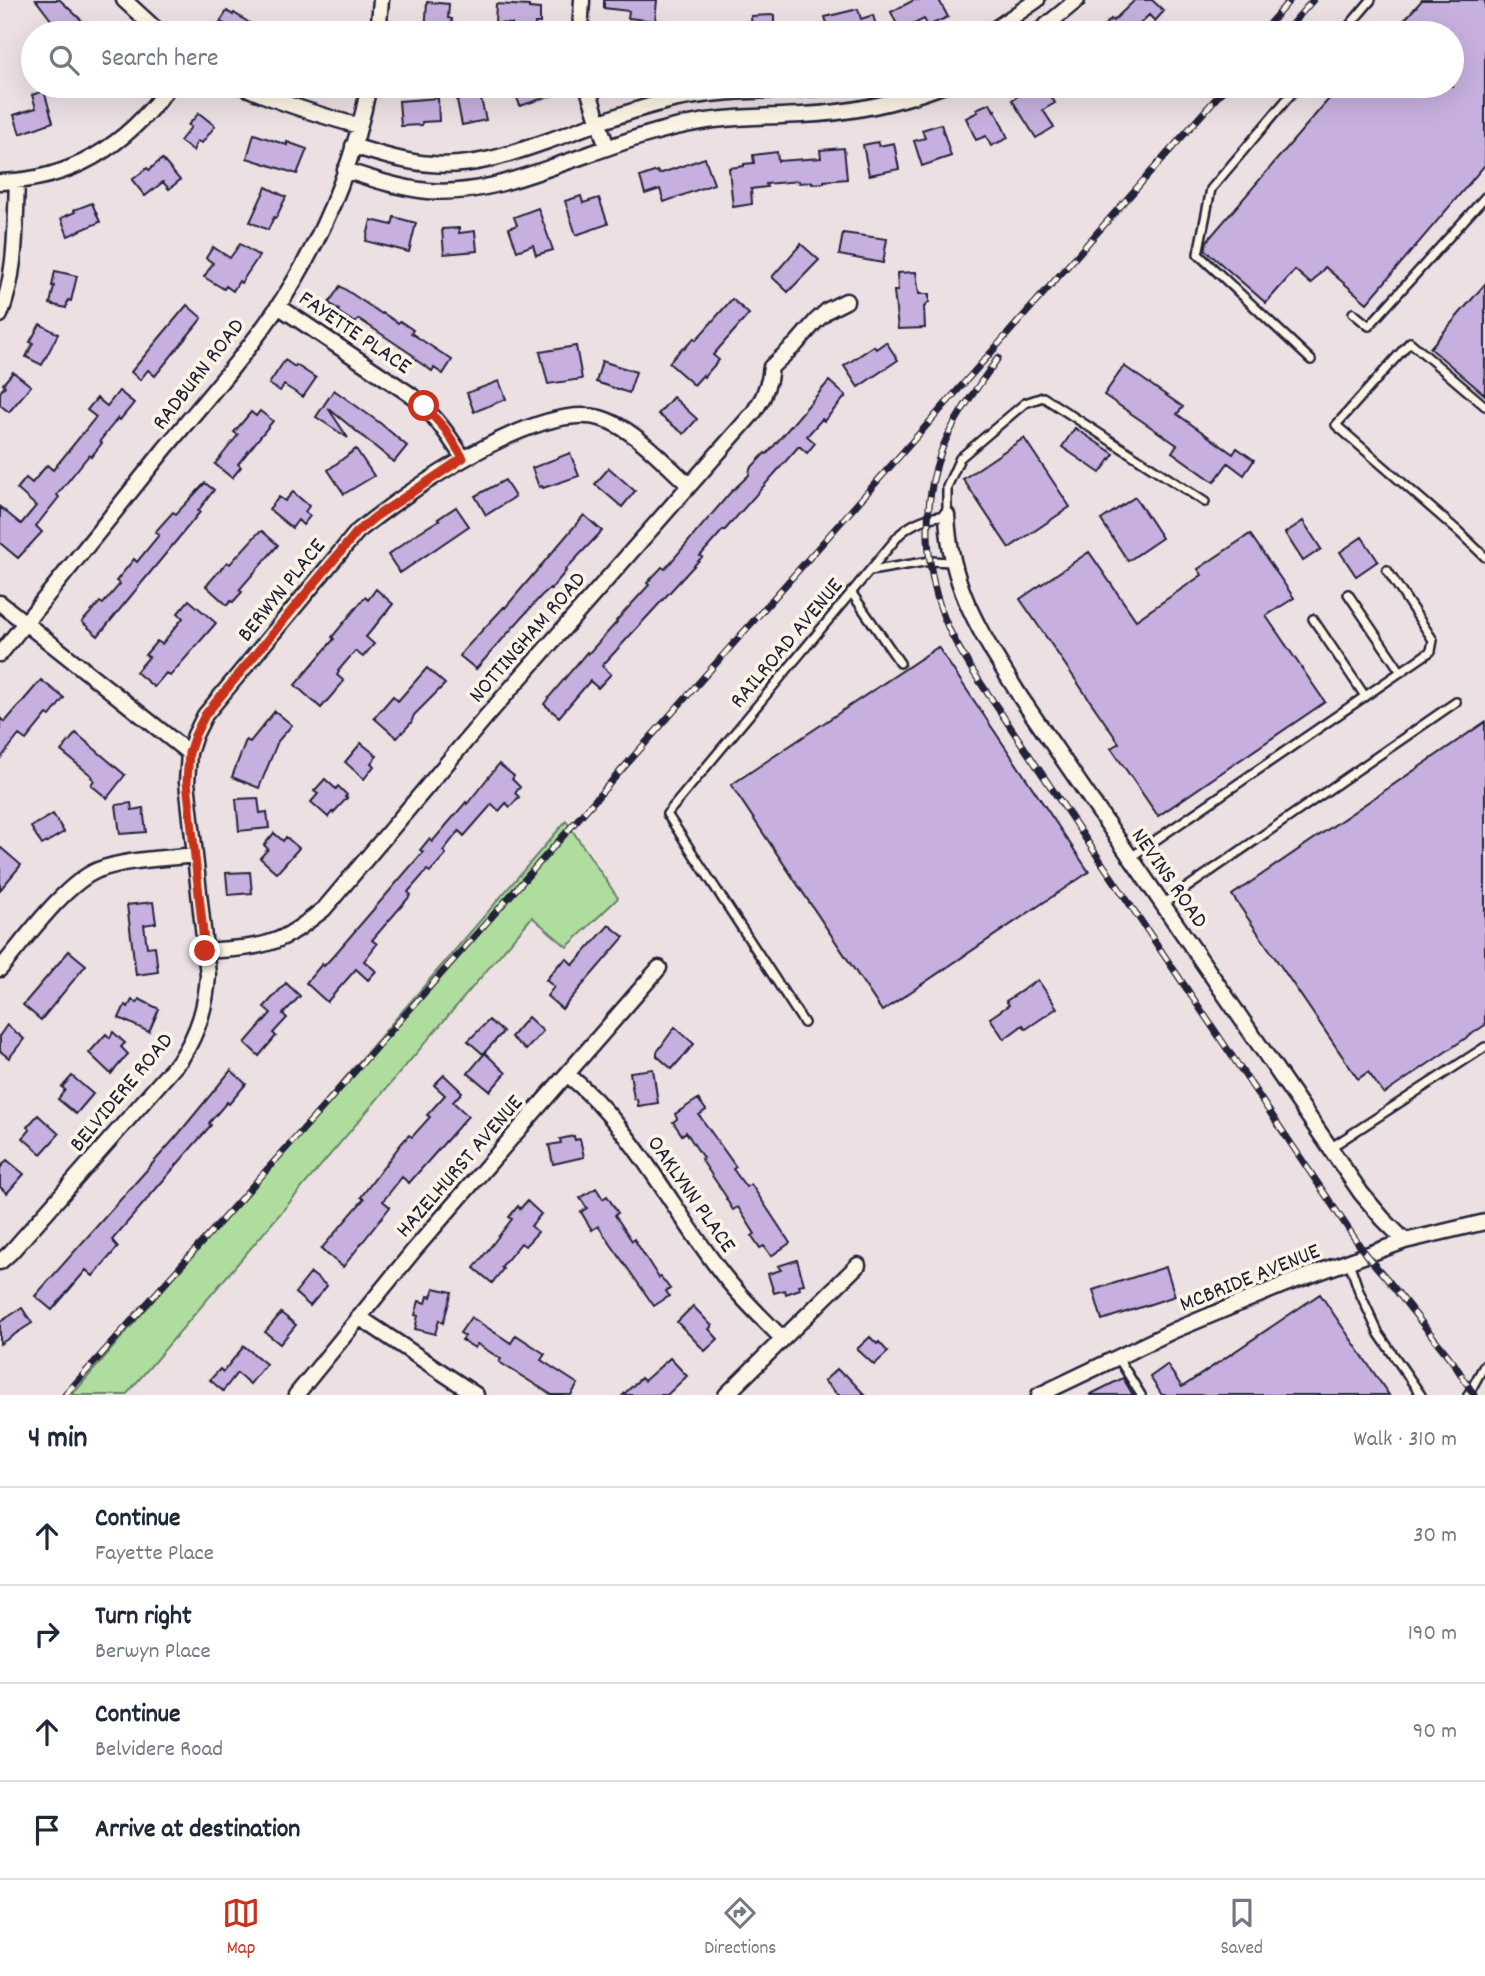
<!DOCTYPE html>
<meta charset="utf-8">
<style>
:root{--surface:#fff;--page:#f6f6f7;--text:#1f2937;--muted:#747a83;--line:#e0e1e3;--accent:#c8321e}
body{margin:0;font-family:Dekko,sans-serif;background:var(--page);color:var(--text)}
.stop{position:absolute;width:21px;height:21px;margin:-16px;border:5px solid #c8321e;border-radius:50%;background:#fff}
.stop.end{background:#c8321e;border-color:#fff;box-shadow:0 2px 7px #0008}
.list{margin:0;padding:0;list-style:none}
h2{display:flex;justify-content:space-between;align-items:center;height:91px;margin:0;padding:0 28px;font-size:30px}
h2 small{font-size:23px;font-weight:400;color:var(--muted)}
.list li{display:grid;grid-template-columns:46px 1fr auto;gap:21px;align-items:center;box-sizing:border-box;height:98px;padding:0 28px;border-top:2px solid var(--line)}
.list b{display:block;font-size:26px;white-space:nowrap}
.list p{margin:0;font-size:23px;white-space:nowrap;color:var(--muted)}
.list em{font-size:23px;font-style:normal;color:var(--muted)}
.icon{flex:none;width:38px;height:38px;fill:none;stroke:currentColor;stroke-width:2;stroke-linecap:round;stroke-linejoin:round}
.map{position:relative;flex:none;width:1485px;height:1395px;overflow:hidden}
.search{position:absolute;background:var(--surface);box-shadow:0 7px 28px #0002;left:21px;right:21px;top:21px;height:77px;display:flex;align-items:center;gap:18px;box-sizing:border-box;padding:0 24px;border-radius:38px;color:var(--muted);font-size:26px}
.sheet{height:483px;background:var(--surface)}
nav{display:flex;justify-content:space-around;align-items:center;box-sizing:border-box;height:98px;border-top:2px solid var(--line);background:var(--surface);font-size:19px;color:var(--muted)}
nav a{display:grid;justify-items:center;gap:4px}
nav .on{color:var(--accent)}
.map>svg:first-child{display:block}
.green{fill:#aedd9d;stroke:#68806c;stroke-width:2}
.building{fill:#c7b0df;stroke:#22223b;stroke-width:2}
.lines{fill:none;stroke-linecap:round;stroke-linejoin:round}
.service-casing{stroke:#22223b;stroke-width:12}
.minor-casing{stroke:#22223b;stroke-width:19}
.service{stroke:#fcf5e5;stroke-width:7}
.minor{stroke:#fcf5e5;stroke-width:14}
.rail-casing{stroke:#22223b;stroke-width:7}
.rail{stroke:#fcf5e5;stroke-width:4.5;stroke-dasharray:13;stroke-linecap:butt}
.route{stroke:#c8321e;stroke-width:9}
.labels{text-anchor:middle;stroke-width:7;stroke-linejoin:round;paint-order:stroke}
.street-label{font-size:23px;fill:#22223b;stroke:#fcf5e5}
</style>
<div class="map">
<svg width="1485" height="1395" viewBox="0 0 1485 1395">
<rect width="100%" height="100%" fill="#ece0e3"/>
<filter id="ink" filterUnits="userSpaceOnUse"><feTurbulence type="fractalNoise" baseFrequency=".0143" numOctaves="2"/><feDisplacementMap in="SourceGraphic" scale="14" xChannelSelector="R" yChannelSelector="G"/><feConvolveMatrix kernelMatrix="1 2 1 2 8 2 1 2 1" color-interpolation-filters="sRGB"/></filter>
<g filter="url(#ink)">
<!-- green -->
<path class="green" d="M566,821L618,898L567,947L532,917L126,1395H72Z"/>
<!-- building -->
<path class="building" d="M36,0H60L95,33H61Z
M604,0H657L655,21L628,18L629,11L604,8Z
M914,0H939L948,17L928,26L924,19L900,31L891,12Z
M1135,0H1152L1164,11L1155,21L1149,15L1130,33H1096L1111,19L1113,21Z
M1422,0H1485V165L1367,303L1325,267L1311,284L1295,270L1266,303L1205,250L1207,241L1340,86H1452V33H1393Z
M427,2L449,4L448,18L452,19L451,33H425Z
M496,4L529,6V8L540,9V23H535L534,33H512V24L495,23Z
M858,9L861,19L873,15L878,33H830L825,17Z
M227,11L233,15L234,13L265,33H222L227,25L220,22Z
M774,15V33H752L751,16Z
M513,86H574V88L520,106Z
M1017,86H1045L1055,103L1043,110L1054,127L1036,138L1012,100L1022,93Z
M44,91L53,122L20,134L14,115L36,108L32,95Z
M480,95L486,120L462,125L457,100Z
M438,98L439,121L422,122V125L401,126L399,101Z
M990,103L994,111L995,110L1008,138L991,146L986,136L976,140L966,118L978,112L976,109Z
M199,113L215,126L202,143L197,141L193,151L180,141L191,127L188,125Z
M941,124L951,156L922,166L914,141L925,138L922,130Z
M254,134L287,145V142L307,149L297,174L247,158Z
M878,142L879,146L894,143L899,169L869,175L863,145Z
M844,148L847,179L824,181V183L812,184V182L799,183V181L766,184L767,187L751,189L752,204L733,207L729,168L744,166V164L754,163L753,155L777,152L778,161L821,158L820,150Z
M705,158L714,184L664,202L660,189L645,194L640,177L657,171L659,174Z
M162,159L180,180L169,189L163,182L145,196L132,180L147,168L149,170Z
M266,187L286,197L276,218L274,217L268,230L250,222Z
M581,196L583,203L599,198L608,224L576,235L565,201Z
M92,203L100,222L68,236L61,218L75,212L74,210Z
M538,208L553,250L536,255L533,245L517,251L509,228L517,225L514,217Z
M394,217L416,223L409,252L366,241L371,220L392,225Z
M459,228V233L475,231L477,251L444,254L442,229Z
M843,233L887,239L883,263L839,255Z
M240,244L259,256L241,283L239,281L233,291L226,286L224,289L204,277L213,263L206,258L213,247L230,258Z
M801,244L819,260L788,292L772,277Z
M55,271L77,276L71,301L68,300L66,308L50,304L54,286H52Z
M916,272L919,294H929V302L924,307L925,328L898,329L894,291H898L897,273Z
M1485,284V395L1430,348Z
M340,286L382,314L383,313L398,323L400,321L413,330L411,333L452,360L443,374L434,368L432,371L413,358L414,356L359,319L355,323L338,312L339,310L329,303Z
M732,299L749,314L713,355L719,360L704,377L703,375L694,385L669,363L682,348L684,349L694,338L696,340Z
M187,305L202,318L155,376L148,370L140,380L131,372Z
M40,324L58,334L42,365L26,357L33,343L30,342Z
M886,342L898,360L858,387L844,366L874,346L876,349Z
M576,346L582,379L548,384L540,352Z
M285,360L295,367L296,365L316,378L303,397L284,385L280,391L269,384Z
M602,361L636,372L629,393L596,382Z
M1124,366L1183,407L1177,414L1233,454L1237,448L1254,460L1244,475L1228,463L1214,482L1172,452L1177,445L1104,395Z
M13,372L31,386L9,412L0,405V392L5,386L3,384Z
M499,381L506,399L474,412L467,393Z
M829,381L846,396L824,421L822,419L807,436L815,443L807,453L799,446L724,531L723,530L700,556L702,557L691,569L602,666L611,674L598,688L590,681L559,717L544,704L550,696L587,652L588,654L617,622L616,621L649,585L647,583L662,567L665,569L730,493L749,475L750,469L765,453L767,454Z
M334,390L380,423L407,446L394,462L328,408L348,438L316,417Z
M119,391L134,403L120,420L118,418L100,441L102,443L91,457L89,455L57,495L59,497L36,526L42,532L18,558L0,543V507L21,524L36,506L17,489L26,478L32,483L47,465L53,470L96,417L87,410L97,398L107,406Z
M673,397L697,419L684,434L658,414Z
M260,411L273,421L238,464L241,467L232,478L215,464L238,435L234,432L246,418L251,412L256,416Z
M1075,428L1114,454L1100,473L1062,447Z
M1024,438L1070,507L1009,548L963,479Z
M356,449L374,476L344,494L328,470Z
M570,453L579,476L543,488L542,486L539,487L532,468Z
M609,468L635,491L622,507L595,484Z
M505,480L515,497L486,515L475,496Z
M205,483L214,490L198,511L200,512L98,636L82,622L100,602L103,604L120,584L116,581L134,559L137,562L159,535L155,532L173,512L176,514Z
M293,492L309,506L305,512L310,516L303,525L298,520L292,528L269,509L279,497L285,501Z
M1135,497L1162,538L1128,561L1101,520Z
M456,507L469,526L400,573L388,555L416,534L439,520L438,519Z
M584,515L602,531L565,570L566,571L551,589L550,588L541,596L476,669L460,656L463,651L504,607L505,608Z
M1303,521L1321,549L1303,561L1285,533Z
M262,531L278,545L239,590L242,592L233,602L231,601L227,605L206,586L227,562L230,564L258,533Z
M1250,534L1294,598L1266,616L1325,702L1158,816L1111,748L1119,743L1020,599L1089,552L1136,620L1202,575L1198,569Z
M1362,537L1378,561L1356,576L1340,552Z
M376,589L393,604L366,637L374,644L363,657L355,651L338,671L339,672L337,675L344,681L321,708L295,685L334,639L332,637L365,597L368,600Z
M189,600L216,623L170,676L166,673L154,687L136,672L149,657L145,655L157,641L162,644L183,618L178,613Z
M938,647L1089,872L882,1011L731,785Z
M427,668L445,684L414,715L411,723L397,738L374,718L393,696L398,701Z
M41,680L64,698L50,716L47,714L26,740L19,735L0,759V718L5,722Z
M275,711L292,725L278,741L259,788L232,777L246,740L250,742Z
M1485,722V1025L1384,1094L1368,1072L1358,1079L1232,895Z
M76,733L125,775L107,798L91,785L94,780L91,777L92,776L61,751Z
M361,743L377,756L371,763L374,766L364,779L345,762Z
M499,764L514,776L512,779L520,787L515,793L519,797L510,807L506,803L499,811L492,804L464,836L459,831L443,851L446,854L430,872L427,870L408,892L411,895L372,940L377,944L364,961L376,971L368,980L356,969L327,1002L306,983L322,964L324,966L336,953L423,852L420,850L429,839L432,842L466,802L467,804Z
M325,779L336,789L338,786L347,795L345,797L347,798L333,813L332,812L328,817L311,802L318,794L314,791Z
M258,798L260,813L267,812L269,828L239,831L236,799Z
M131,803L132,810L143,808L146,832L120,834L116,805Z
M53,814L64,832L42,845L31,827Z
M274,833L283,841L286,837L299,848L277,873L260,858L268,849L264,845Z
M0,847L21,865L0,890Z
M250,872L252,893L228,895L226,873Z
M153,902L156,923L144,925L147,947L155,946L158,972L136,975L127,905Z
M609,925L624,937L562,1009L547,996L554,987L546,980L560,963L561,964L566,958L573,965Z
M69,951L86,965L41,1020L23,1005Z
M1038,980L1057,1008L1026,1029L1023,1025L1004,1039L990,1018L1009,1005L1006,1001Z
M286,983L300,996L283,1014L287,1018L273,1033L276,1036L259,1056L245,1043L271,1013L264,1007Z
M139,999L159,1009L149,1032L119,1018L125,1005L128,1007L132,1000L137,1003Z
M528,1017L543,1031L526,1050L511,1037Z
M489,1020L503,1032L483,1054L468,1041Z
M7,1025L24,1039L9,1058L0,1051V1035Z
M675,1027L694,1044L672,1069L657,1056V1052Z
M113,1032L125,1043L121,1047L128,1054L111,1074L89,1053L106,1034L110,1038Z
M485,1053L506,1073L490,1091L468,1073Z
M653,1069L658,1103L638,1106L637,1099H634L630,1072Z
M231,1070L246,1084L229,1104L227,1102L209,1123L211,1125L112,1240L118,1247L93,1276L86,1270L52,1310L35,1296L176,1137Z
M444,1075L462,1092L453,1102L468,1116L409,1183L402,1177L383,1201L390,1207L343,1267L321,1249L364,1199L361,1197L401,1144L409,1135L412,1137L430,1117L427,1115L445,1095L434,1085Z
M72,1076L93,1094L76,1114L58,1099L65,1090L62,1087Z
M698,1099L706,1110L699,1115L736,1167L733,1169L746,1187L751,1184L790,1243L771,1256L764,1246L760,1248L752,1236L755,1234L738,1207L733,1210L726,1199L727,1198L701,1159L703,1158L686,1132L682,1135L673,1122L677,1119L675,1114Z
M38,1115L59,1134L41,1154L23,1138L30,1130L27,1127Z
M574,1136L575,1140L580,1139L584,1157L553,1164L549,1145L561,1143L560,1139Z
M7,1160L24,1174L7,1193L0,1187V1168Z
M596,1188L603,1199L607,1196L618,1213L615,1215L632,1241L634,1239L659,1278L661,1277L670,1289L666,1291L669,1296L654,1306L598,1226L592,1230L581,1212L587,1208L580,1198Z
M527,1201L541,1214L531,1226L538,1232L525,1246L521,1243L501,1267L503,1269L492,1283L474,1268L512,1219L509,1217L518,1206L520,1209Z
M797,1260L804,1284L799,1285L800,1289L786,1294L785,1290L774,1293L768,1274L781,1270L778,1266Z
M1166,1267L1175,1296L1102,1320L1093,1290Z
M311,1273L327,1286L310,1306L295,1293Z
M434,1288L452,1292L443,1323L439,1320L435,1334L415,1329L418,1316L415,1315L419,1301L426,1303L428,1296L431,1297Z
M1320,1294L1389,1395H1162L1150,1377L1167,1365L1182,1387Z
M693,1306L712,1326L709,1329L718,1339L705,1351L677,1322Z
M22,1308L32,1323L0,1344V1322Z
M281,1313L296,1325L280,1344L265,1332Z
M471,1317L511,1343L516,1335L545,1354L541,1360L578,1384L571,1395H552L499,1362L501,1359L477,1344L475,1348L462,1340L465,1336L460,1333Z
M870,1337L877,1344L879,1342L888,1352L874,1365L857,1349Z
M244,1346L266,1364L250,1384L237,1373L223,1391L210,1380L220,1369L223,1372Z
M670,1358L687,1376L667,1395H623L641,1378L644,1381Z
M837,1369L843,1375L845,1374L865,1395H838L824,1381Z
M1123,1378L1133,1395H1089Z"/>
<g class="lines">
<!-- service casing -->
<g class="service-casing">
<path id="service" d="M1343,33L1371,0
M1298,86L1211,189L1198,254L1311,360
M1353,313L1369,326L1485,197
M1485,406L1410,342L1336,425L1459,532L1485,557
M870,571L930,561L952,562
M851,592L900,663
M1348,594L1401,672
M1313,619L1365,696
M1131,857L1431,651L1433,640L1387,570
M1163,904L1456,702
M804,1023L667,814L900,534C915,521 928,517 947,515V487L960,458L1025,403L1043,397L1205,502
M1330,1148L1485,1047
M1349,1262L1359,1291L1379,1334L1421,1395
M1118,1358L1141,1395
M1468,1395L1485,1364"/>
</g>
<!-- minor casing -->
<g class="minor-casing">
<path id="minor" d="M124,0L160,33
M378,33L381,0
M580,33L582,0
M989,33L1037,0
M1037,33L1077,0
M242,86C280,103 319,115 359,126
M587,86L607,148
M353,146C379,154 404,162 431,164C471,168 508,155 545,142C587,127 629,110 673,100C727,88 783,92 838,86
M345,170C372,179 399,188 428,191C474,195 515,180 558,165C605,149 651,130 701,122C734,116 768,117 802,115C850,113 897,103 942,86
M0,182C73,180 128,144 169,86
M278,306L411,395C433,413 448,434 463,458
M0,315C17,273 15,226 17,182
M947,515C950,590 983,636 1021,698L1361,1193L1383,1219L1405,1241
M0,603L189,753L187,782L208,975C206,1007 198,1032 181,1059L11,1252L0,1262
M0,654C55,586 109,519 163,451C209,395 259,341 296,278C330,220 356,152 369,86
M189,753L195,735L205,715L357,532C404,493 537,401 600,418C633,427 664,463 689,485
M205,951C229,949 254,949 277,940C295,933 309,920 324,909L485,718L754,412L763,397L769,380L771,367L796,344L816,321L828,310L846,301
M0,969C25,940 64,884 98,870C127,859 164,859 194,855
M567,1074C634,1128 672,1210 724,1276C742,1299 763,1319 783,1339
M359,1317L476,1395
M296,1395L415,1249L659,968
M726,1395L858,1265
M1039,1395L1175,1330L1283,1285L1405,1241L1485,1222"/>
</g>
<!-- service -->
<use href="#service" class="service"/>
<!-- minor -->
<use href="#minor" class="minor"/>
<!-- rail casing -->
<g class="rail-casing">
<path id="rail" d="M1261,33L1290,0
M1284,33L1313,0
M998,358C978,387 955,416 942,449C921,505 924,573 948,627C955,643 965,658 974,673L1366,1255L1387,1279L1453,1362L1474,1395
M65,1395L325,1105L1227,86"/>
</g>
<!-- rail -->
<use href="#rail" class="rail"/>
</g>
</g>
<g class="lines" filter="url(#ink)">
<!-- route -->
<path class="route" d="M205,951L187,782L189,753L195,735L205,715L357,532L375,517L463,458L445,429L424,406"/>
</g>
<g class="labels">
<!-- street labels -->
<g class="street-label">
<text transform="translate(356 331) rotate(34)" y="8">FAYETTE PLACE</text>
<text transform="translate(197 373) rotate(-52)" y="8">RADBURN ROAD</text>
<text transform="translate(280 589) rotate(-51)" y="8">BERWYN PLACE</text>
<text transform="translate(526 636) rotate(-49)" y="8">NOTTINGHAM ROAD</text>
<text transform="translate(785 642) rotate(-50)" y="8">RAILROAD AVENUE</text>
<text transform="translate(1171 877) rotate(55)" y="8">NEVINS ROAD</text>
<text transform="translate(120 1091) rotate(-50)" y="8">BELVIDERE ROAD</text>
<text transform="translate(458 1165) rotate(-49)" y="8">HAZELHURST AVENUE</text>
<text transform="translate(693 1193) rotate(55)" y="8">OAKLYNN PLACE</text>
<text transform="translate(1249 1276) rotate(-22)" y="8">MCBRIDE AVENUE</text>
</g>
</g>
</svg>
<div class="stop" style="left:424px;top:406px"></div>
<div class="stop end" style="left:205px;top:951px"></div>
<div class="search"><svg class="icon" aria-label="search" viewBox="0 0 24 24"><circle cx="10" cy="10" r="6"/><path d="M15 15l6 6"/></svg>Search here</div>
</div>
<section class="sheet">
<h2>4 min<small>Walk · 310 m</small></h2>
<ul class="list">
<li><svg class="icon" aria-label="ahead" viewBox="0 0 24 24"><path d="M12 20V5M6 11l6-6 6 6"/></svg><div><b>Continue</b><p>Fayette Place</p></div><em>30 m</em></li>
<li><svg class="icon" aria-label="right" viewBox="0 0 24 24"><path d="M7 20v-9h11M14 6l5 5-5 5"/></svg><div><b>Turn right</b><p>Berwyn Place</p></div><em>190 m</em></li>
<li><svg class="icon" aria-label="ahead" viewBox="0 0 24 24"><path d="M12 20V5M6 11l6-6 6 6"/></svg><div><b>Continue</b><p>Belvidere Road</p></div><em>90 m</em></li>
<li><svg class="icon" aria-label="arrive" viewBox="0 0 24 24"><path d="M6 21V4h12l-3 4 3 4H6"/></svg><div><b>Arrive at destination</b></div></li>
</ul>
</section>
<nav>
<a class="on"><svg class="icon" aria-label="map" viewBox="0 0 24 24"><path d="M3 6l6-2 6 2 6-2v14l-6 2-6-2-6 2zM9 4v14M15 6v14"/></svg>Map</a>
<a><svg class="icon" aria-label="directions" viewBox="0 0 24 24"><path d="M12 3l9 9-9 9-9-9zM9 14v-3h6M13 9l2 2-2 2"/></svg>Directions</a>
<a><svg class="icon" aria-label="saved" viewBox="0 0 24 24"><path d="M7 4h10v16l-5-4-5 4z"/></svg>Saved</a>
</nav>
